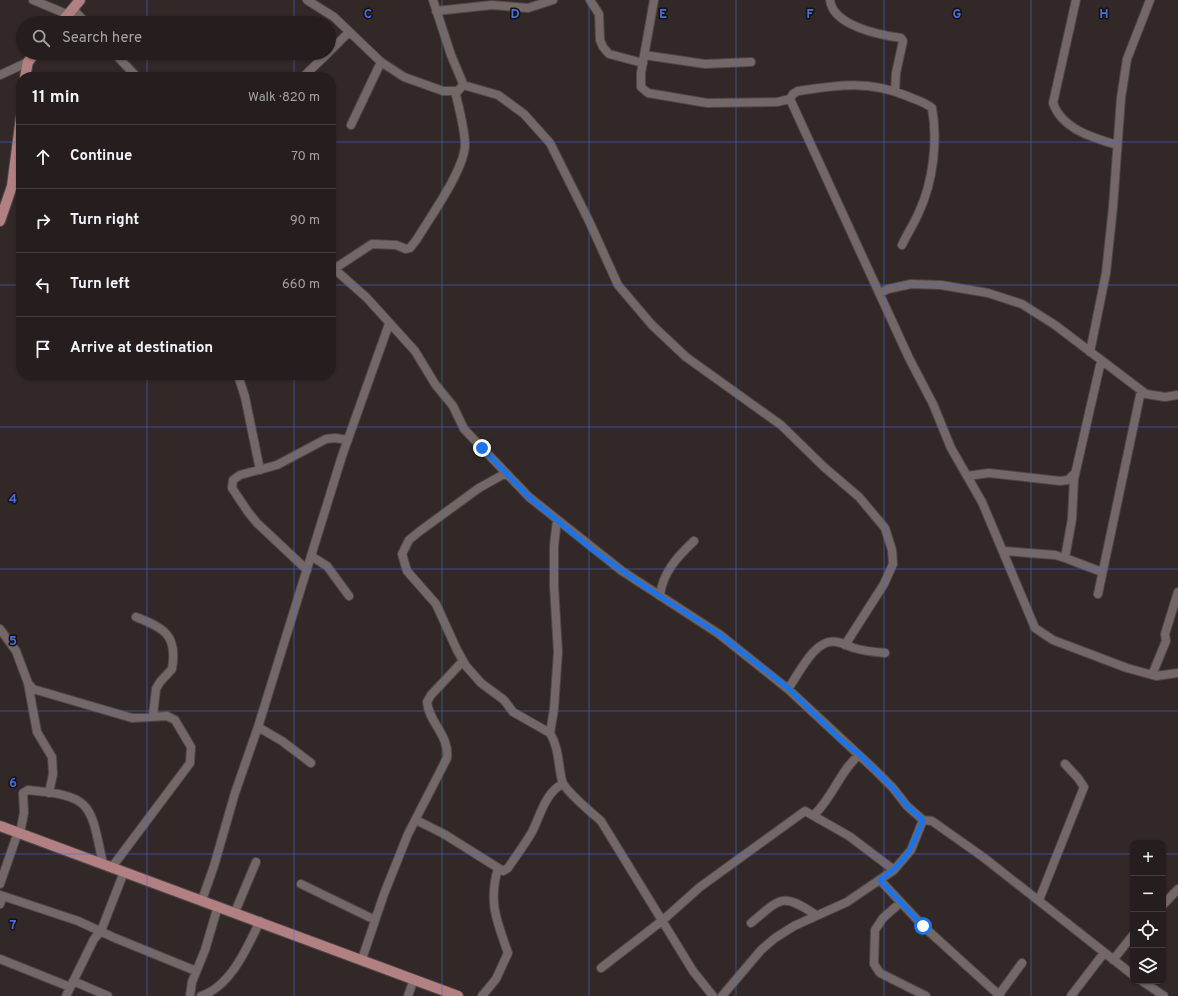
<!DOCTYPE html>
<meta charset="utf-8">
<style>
:root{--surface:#261e1e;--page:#2e2727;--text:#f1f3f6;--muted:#a4a2a4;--line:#423c3c}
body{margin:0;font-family:Overpass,sans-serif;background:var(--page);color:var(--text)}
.controls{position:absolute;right:12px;bottom:12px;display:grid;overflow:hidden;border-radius:8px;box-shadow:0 1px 3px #0004}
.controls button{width:36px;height:36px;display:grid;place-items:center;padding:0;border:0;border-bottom:1px solid var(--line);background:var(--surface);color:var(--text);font:20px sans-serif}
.stop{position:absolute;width:12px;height:12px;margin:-9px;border:3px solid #1a73e8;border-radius:50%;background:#fff}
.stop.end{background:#1a73e8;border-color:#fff;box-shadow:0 1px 4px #0008}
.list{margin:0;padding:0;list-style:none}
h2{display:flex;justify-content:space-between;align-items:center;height:52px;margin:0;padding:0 16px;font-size:17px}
h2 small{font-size:13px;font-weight:400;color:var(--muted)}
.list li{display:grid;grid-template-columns:26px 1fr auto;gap:12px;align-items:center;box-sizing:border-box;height:64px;padding:0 16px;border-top:1px solid var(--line)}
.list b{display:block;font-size:15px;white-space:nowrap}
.list em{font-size:13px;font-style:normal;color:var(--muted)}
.icon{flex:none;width:22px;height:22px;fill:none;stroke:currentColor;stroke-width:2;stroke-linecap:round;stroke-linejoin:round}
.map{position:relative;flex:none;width:1178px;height:996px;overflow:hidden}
.search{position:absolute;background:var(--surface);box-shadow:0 1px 3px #0004;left:16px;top:16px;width:320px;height:44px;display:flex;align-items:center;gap:10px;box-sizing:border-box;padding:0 14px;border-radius:22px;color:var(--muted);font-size:15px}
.panel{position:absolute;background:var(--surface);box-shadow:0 1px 3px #0004;left:16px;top:72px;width:320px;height:308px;border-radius:16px}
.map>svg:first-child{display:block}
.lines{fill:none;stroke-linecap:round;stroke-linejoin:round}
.minor-casing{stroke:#4f4646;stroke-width:10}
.major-casing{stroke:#4f4646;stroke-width:12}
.minor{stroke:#746768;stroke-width:8}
.major{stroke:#b28083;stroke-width:10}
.route{stroke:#1a73e8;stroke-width:5}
.grid{fill:none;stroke:#486edd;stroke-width:1;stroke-opacity:0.55}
.grid-label{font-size:13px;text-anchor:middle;font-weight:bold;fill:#486edd;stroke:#171212;stroke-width:3;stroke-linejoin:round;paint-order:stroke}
</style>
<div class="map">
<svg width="1178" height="996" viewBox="0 0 1178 996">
<rect width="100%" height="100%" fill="#332828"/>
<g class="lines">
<!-- minor casing -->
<g class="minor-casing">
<path id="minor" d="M33,0L69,15
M307,0L334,17L381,62L404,77L443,91H458L463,85L462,81L451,55L433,0
M590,0L599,14L600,40L603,47L609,54L643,63
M654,0L641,73V87L648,93L707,103L777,102L790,99L793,94L798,91C838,85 869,80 907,96C916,100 925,102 932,108C938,141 933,182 919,212C914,224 907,234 902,245
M830,0C833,26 880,35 901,38L903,41L896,73L895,91
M1076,0L1053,103C1062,129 1093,138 1117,145
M73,9L86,23
M436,11L492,5L528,8L553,0
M329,52L349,32
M114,53L137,77
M644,55L705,64L751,62
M0,75L28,62
M303,77L328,53
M463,85L498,95L524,114L550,143L589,221L618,285L652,325L686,357L781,425L824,467L859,497L885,528L892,550L893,564L884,584L845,645
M790,99L909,358L933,404L951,448L982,502L1035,628L1053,640L1127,668L1156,676L1178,673
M351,125L381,62
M331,266L367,298L415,351L435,384L453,406L464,429L529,497L622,571L719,634L788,689L874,769L893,788L907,806L923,820L932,821L983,857L1133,975
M334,269L372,244L396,245L406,249L410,248L417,239C430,217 466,168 465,143C464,126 459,108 455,91
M880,293L888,289L911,284L941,285L988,293L1022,304L1055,325L1146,394L1165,397L1178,395
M1090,352L1106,273L1113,207L1121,98L1127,59L1150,0
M238,375L245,397L260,470
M506,473L479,488L420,531L409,540L402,554L407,571L436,604L457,650L466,666L481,683L504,700L513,712L550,733C559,748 558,764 562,781C565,791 592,813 601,821L693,971L713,996
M967,476L989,473L1060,481L1068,480L1075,473
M1004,551L1055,555L1065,558L1072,519L1074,479L1101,361
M311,556L327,566L349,596
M1065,558L1102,572
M307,570L257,523L248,512L232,488L233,480L240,475L277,465L326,439L335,438L348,440
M1098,594L1141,391
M660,596C662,573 678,556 694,541
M136,617C164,628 178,635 172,669L160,682L156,689L153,715
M0,629L16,651L28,683L33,689L132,718L167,716L175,720L191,747L190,763L112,867
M1152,675L1166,641L1165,634L1178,592
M28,683L37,732L52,757L53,774L49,793
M788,689C799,674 815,637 837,642C843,643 848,646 854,648C864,651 874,652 885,653
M258,727L282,741L311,763
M550,733L554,709L558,652L554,586V546L557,520
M814,815C833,797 840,771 859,755
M416,820L444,834L503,871L508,868C516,856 525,844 532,832C540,816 546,791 563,784
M20,833L24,813L23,793L28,790C93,796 90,803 103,864
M880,880L923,926L1000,996
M0,884L18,832
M301,884L375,920
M0,895L78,921L115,938L196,971
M202,900L214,866L235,793L258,727L342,456L389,324
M1039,900L1084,787L1078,778L1065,764
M900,903L883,918L875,930L874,964L880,973L926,996
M0,904L3,896
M1163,905L1178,889
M235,912L256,862
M751,923C781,898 782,892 816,915
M0,959L70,987
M362,959L384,894L408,834L447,758C450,736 429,723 427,702L431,695L463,661
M1113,960L1133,935
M601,968L663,920L700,887L805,811L849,836L894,870
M73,981L108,996
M1142,981L1164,996
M66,996L94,939L101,931L124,872
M190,996L192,982L205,950L218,906
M201,996C231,986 247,948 260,921
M408,996L414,979
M482,996L496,979L508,953C497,921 488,903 498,868
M722,996L761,950L775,938L794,926L847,902L894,870L911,850L923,820
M998,996L1022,963
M1071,996L1104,953"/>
</g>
<!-- major casing -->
<g class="major-casing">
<path id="major" d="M61,23L80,0
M25,77L28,62L35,53
M0,221L12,186L21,117
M0,826L458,996"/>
</g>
<!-- minor -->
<use href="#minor" class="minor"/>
<!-- major -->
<use href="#major" class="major"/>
</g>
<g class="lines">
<!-- route -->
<path class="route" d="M482,448L529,497L593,550L644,586L719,634L788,688L842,741L859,754L893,788L907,806L923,820C911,850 907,861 880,880L923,926"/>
</g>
<!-- grid -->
<path class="grid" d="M147,0V23M294,0V23M442,0V996M589,0V996M736,0V996M884,0V996M1031,0V996M147,53V77M294,53V77M0,142H21M331,142H1178M0,285H21M331,285H1178M147,375V996M294,375V996M0,427H1178M0,569H1178M0,711H1178M0,854H1133M1163,854H1178"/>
<g class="grid-label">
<text x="368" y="18">C</text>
<text x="515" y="18">D</text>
<text x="663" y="18">E</text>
<text x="810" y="18">F</text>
<text x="957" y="18">G</text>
<text x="1104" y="18">H</text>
<text x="13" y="503">4</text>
<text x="13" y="645">5</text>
<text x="13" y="787">6</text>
<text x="13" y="929">7</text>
</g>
</svg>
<div class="controls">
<button>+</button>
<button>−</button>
<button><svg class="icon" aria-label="locate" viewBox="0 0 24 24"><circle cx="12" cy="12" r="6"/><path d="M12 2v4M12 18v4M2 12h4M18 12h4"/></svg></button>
<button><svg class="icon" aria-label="layers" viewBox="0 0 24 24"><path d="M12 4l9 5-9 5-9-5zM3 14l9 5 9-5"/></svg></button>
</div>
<div class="stop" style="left:923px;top:926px"></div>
<div class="stop end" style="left:482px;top:448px"></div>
<div class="search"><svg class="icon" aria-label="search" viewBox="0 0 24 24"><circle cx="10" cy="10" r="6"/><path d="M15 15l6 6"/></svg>Search here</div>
<section class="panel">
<h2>11 min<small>Walk · 820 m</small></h2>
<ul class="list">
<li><svg class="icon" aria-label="ahead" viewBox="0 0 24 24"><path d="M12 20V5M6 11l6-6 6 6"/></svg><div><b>Continue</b></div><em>70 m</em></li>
<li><svg class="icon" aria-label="right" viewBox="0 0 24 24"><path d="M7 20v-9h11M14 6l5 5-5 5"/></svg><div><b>Turn right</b></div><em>90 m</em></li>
<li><svg class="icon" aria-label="left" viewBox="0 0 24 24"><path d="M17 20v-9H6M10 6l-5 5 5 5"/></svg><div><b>Turn left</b></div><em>660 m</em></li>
<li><svg class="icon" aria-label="arrive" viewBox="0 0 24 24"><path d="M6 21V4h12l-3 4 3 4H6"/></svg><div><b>Arrive at destination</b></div></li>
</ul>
</section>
</div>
